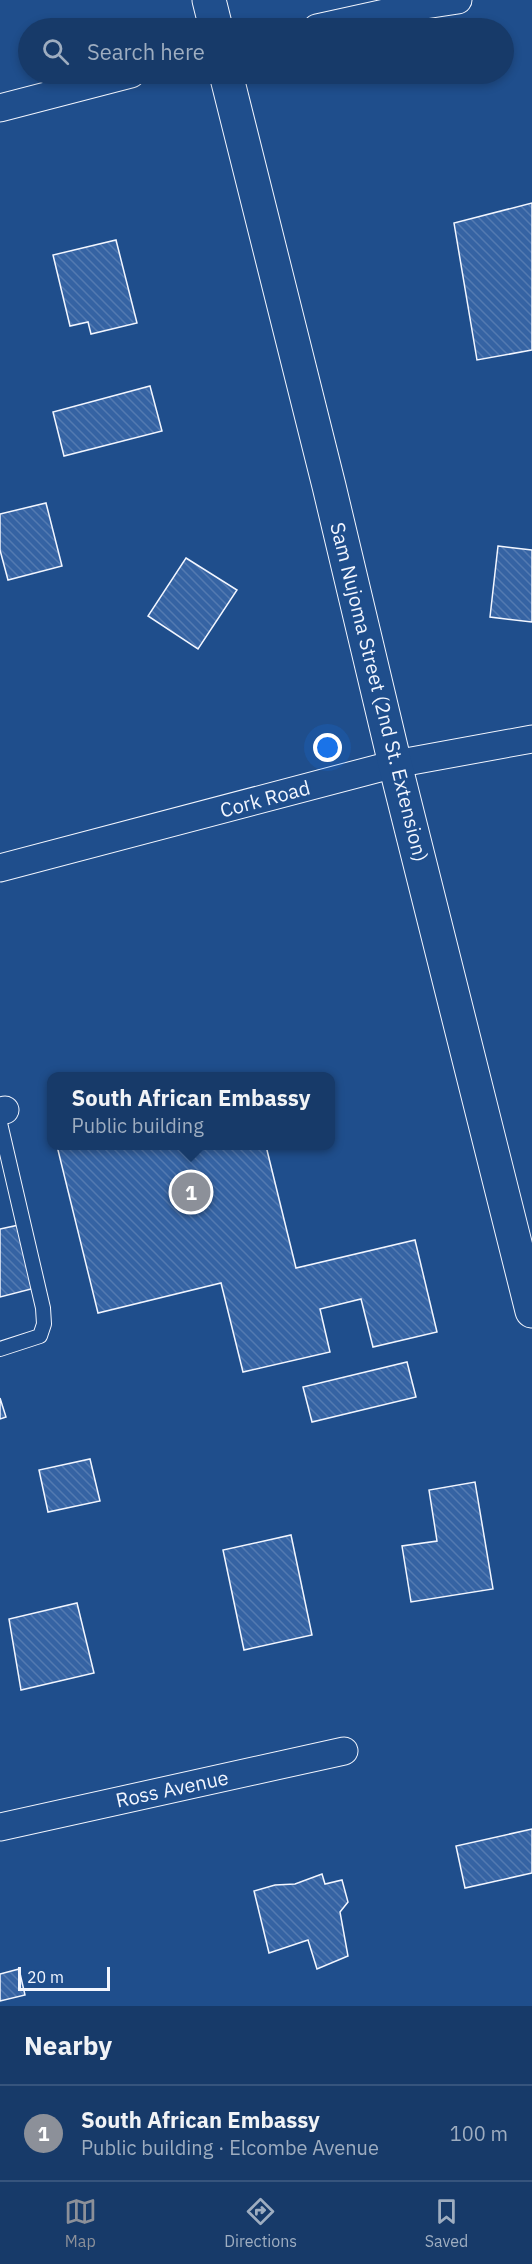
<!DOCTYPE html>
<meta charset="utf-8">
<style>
:root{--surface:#173a69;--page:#244571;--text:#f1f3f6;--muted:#9eadc0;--line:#36547d;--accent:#8c9099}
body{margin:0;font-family:"IBM Plex Sans",sans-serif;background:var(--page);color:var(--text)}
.scale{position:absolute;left:18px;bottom:15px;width:92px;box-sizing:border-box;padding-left:6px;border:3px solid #f2f6ff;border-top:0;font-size:16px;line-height:21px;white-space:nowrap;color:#f2f6ff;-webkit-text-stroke:4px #1f4e8c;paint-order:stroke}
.you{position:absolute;left:328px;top:748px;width:21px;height:21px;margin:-15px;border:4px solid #fff;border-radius:50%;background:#1a73e8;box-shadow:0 0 0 9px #1a73e833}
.badge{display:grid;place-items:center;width:39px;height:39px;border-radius:50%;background:var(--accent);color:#fff;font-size:20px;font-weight:700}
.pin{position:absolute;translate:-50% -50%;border:3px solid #fff;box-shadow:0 2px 6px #0006}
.popup{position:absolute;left:47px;top:1072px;width:288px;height:78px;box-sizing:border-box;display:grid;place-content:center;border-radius:12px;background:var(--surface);filter:drop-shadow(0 2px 4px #0005);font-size:20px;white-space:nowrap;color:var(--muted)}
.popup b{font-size:22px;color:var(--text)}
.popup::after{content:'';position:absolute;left:50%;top:100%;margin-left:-12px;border:12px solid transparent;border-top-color:var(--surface)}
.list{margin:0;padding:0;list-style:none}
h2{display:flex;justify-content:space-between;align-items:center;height:78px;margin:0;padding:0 24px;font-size:26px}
h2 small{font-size:20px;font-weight:400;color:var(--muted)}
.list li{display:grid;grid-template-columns:39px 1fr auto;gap:18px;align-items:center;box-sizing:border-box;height:96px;padding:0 24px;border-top:2px solid var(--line)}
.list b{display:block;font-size:22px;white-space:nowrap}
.list p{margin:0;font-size:20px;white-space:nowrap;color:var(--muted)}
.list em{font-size:20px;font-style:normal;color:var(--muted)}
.icon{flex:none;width:33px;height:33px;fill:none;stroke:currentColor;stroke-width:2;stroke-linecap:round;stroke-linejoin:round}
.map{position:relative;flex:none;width:532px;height:2006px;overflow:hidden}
.search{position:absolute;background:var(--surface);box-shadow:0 3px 9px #0003;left:18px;right:18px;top:18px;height:66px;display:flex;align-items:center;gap:15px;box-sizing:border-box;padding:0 21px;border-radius:33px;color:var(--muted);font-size:22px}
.sheet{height:174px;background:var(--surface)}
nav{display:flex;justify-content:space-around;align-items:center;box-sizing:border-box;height:84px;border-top:2px solid var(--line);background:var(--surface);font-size:16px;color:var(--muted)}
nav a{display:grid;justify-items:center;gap:3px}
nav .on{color:var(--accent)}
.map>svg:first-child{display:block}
.building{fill:url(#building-back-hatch);stroke:#f2f6ff;stroke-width:1.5}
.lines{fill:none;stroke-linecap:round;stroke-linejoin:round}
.service-casing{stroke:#f2f6ff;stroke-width:16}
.minor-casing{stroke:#f2f6ff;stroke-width:29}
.trunk-casing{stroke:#f2f6ff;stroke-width:35}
.service{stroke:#1f4e8c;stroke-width:14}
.minor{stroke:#1f4e8c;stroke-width:27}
.trunk{stroke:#1f4e8c;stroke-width:33}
.labels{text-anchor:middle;stroke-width:4.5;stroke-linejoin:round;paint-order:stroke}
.street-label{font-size:20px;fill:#f2f6ff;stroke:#1f4e8c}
</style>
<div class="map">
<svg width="532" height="2006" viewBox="0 0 532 2006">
<defs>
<pattern id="building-back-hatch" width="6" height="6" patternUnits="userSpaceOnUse" patternTransform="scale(1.5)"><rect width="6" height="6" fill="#3563a3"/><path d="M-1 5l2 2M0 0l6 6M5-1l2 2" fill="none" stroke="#537ab1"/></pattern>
</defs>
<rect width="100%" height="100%" fill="#1f4e8c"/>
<!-- building -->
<path class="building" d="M532,203V350L477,360L454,223Z
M116,240L137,323L91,334L88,322L70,326L53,255Z
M150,386L162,431L64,456L53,412Z
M46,503L62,566L8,580L0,550V514Z
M498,546L532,550V622L490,617Z
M186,558L237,590L198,649L148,616Z
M57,1146H266L296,1268L415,1240L437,1332L373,1347L361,1299L320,1309L330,1352L243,1372L221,1283L98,1313Z
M19,1225L35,1288L0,1297V1229Z
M407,1362L416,1397L312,1422L303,1387Z
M0,1398L6,1417L0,1419Z
M90,1459L100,1501L48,1512L39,1470Z
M475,1482L493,1589L411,1602L402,1546L437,1541L429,1490Z
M291,1535L312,1635L244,1650L223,1550Z
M77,1603L94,1673L21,1690L9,1619Z
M532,1829V1873L465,1888L456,1846Z
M322,1874L325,1884L342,1880L348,1902L340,1912L348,1956L317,1969L308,1940L269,1953L254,1891L275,1885L295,1884Z
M19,1969L25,1995L0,2001V1974Z"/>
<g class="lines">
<!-- service casing -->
<g class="service-casing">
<path id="service" d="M0,1123L43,1308L44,1324L40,1336L0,1349"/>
</g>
<!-- minor casing -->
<g class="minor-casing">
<path id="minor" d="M317,28L412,7L458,0
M0,108L131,74
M0,868L395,764L532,739
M0,1111L5,1110
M0,1827L344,1751"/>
</g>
<!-- trunk casing -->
<g class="trunk-casing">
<path id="trunk" d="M209,0L216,28
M226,74L329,486L395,764L532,1311"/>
</g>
<!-- service -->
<use href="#service" class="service"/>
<!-- minor -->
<use href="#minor" class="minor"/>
<!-- trunk -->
<use href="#trunk" class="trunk"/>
</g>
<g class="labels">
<!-- street labels -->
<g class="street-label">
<text transform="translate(379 692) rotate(76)" y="7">Sam Nujoma Street (2nd St. Extension)</text>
<text transform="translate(265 799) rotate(-15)" y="7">Cork Road</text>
<text transform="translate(172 1789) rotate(-12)" y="7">Ross Avenue</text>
</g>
</g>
</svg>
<div class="scale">20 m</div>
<div class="you"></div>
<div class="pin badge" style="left:191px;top:1192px">1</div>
<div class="popup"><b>South African Embassy</b>Public building</div>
<div class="search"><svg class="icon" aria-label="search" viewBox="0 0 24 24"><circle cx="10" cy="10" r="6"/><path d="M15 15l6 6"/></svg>Search here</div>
</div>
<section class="sheet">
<h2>Nearby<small></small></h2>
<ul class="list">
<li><span class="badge">1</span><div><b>South African Embassy</b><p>Public building · Elcombe Avenue</p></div><em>100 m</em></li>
</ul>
</section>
<nav>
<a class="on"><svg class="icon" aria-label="map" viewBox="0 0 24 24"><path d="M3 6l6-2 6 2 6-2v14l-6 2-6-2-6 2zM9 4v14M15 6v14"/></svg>Map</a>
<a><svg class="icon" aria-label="directions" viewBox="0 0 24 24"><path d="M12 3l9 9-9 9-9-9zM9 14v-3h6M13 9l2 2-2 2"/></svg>Directions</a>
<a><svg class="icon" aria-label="saved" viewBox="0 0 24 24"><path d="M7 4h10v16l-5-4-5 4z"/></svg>Saved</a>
</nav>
